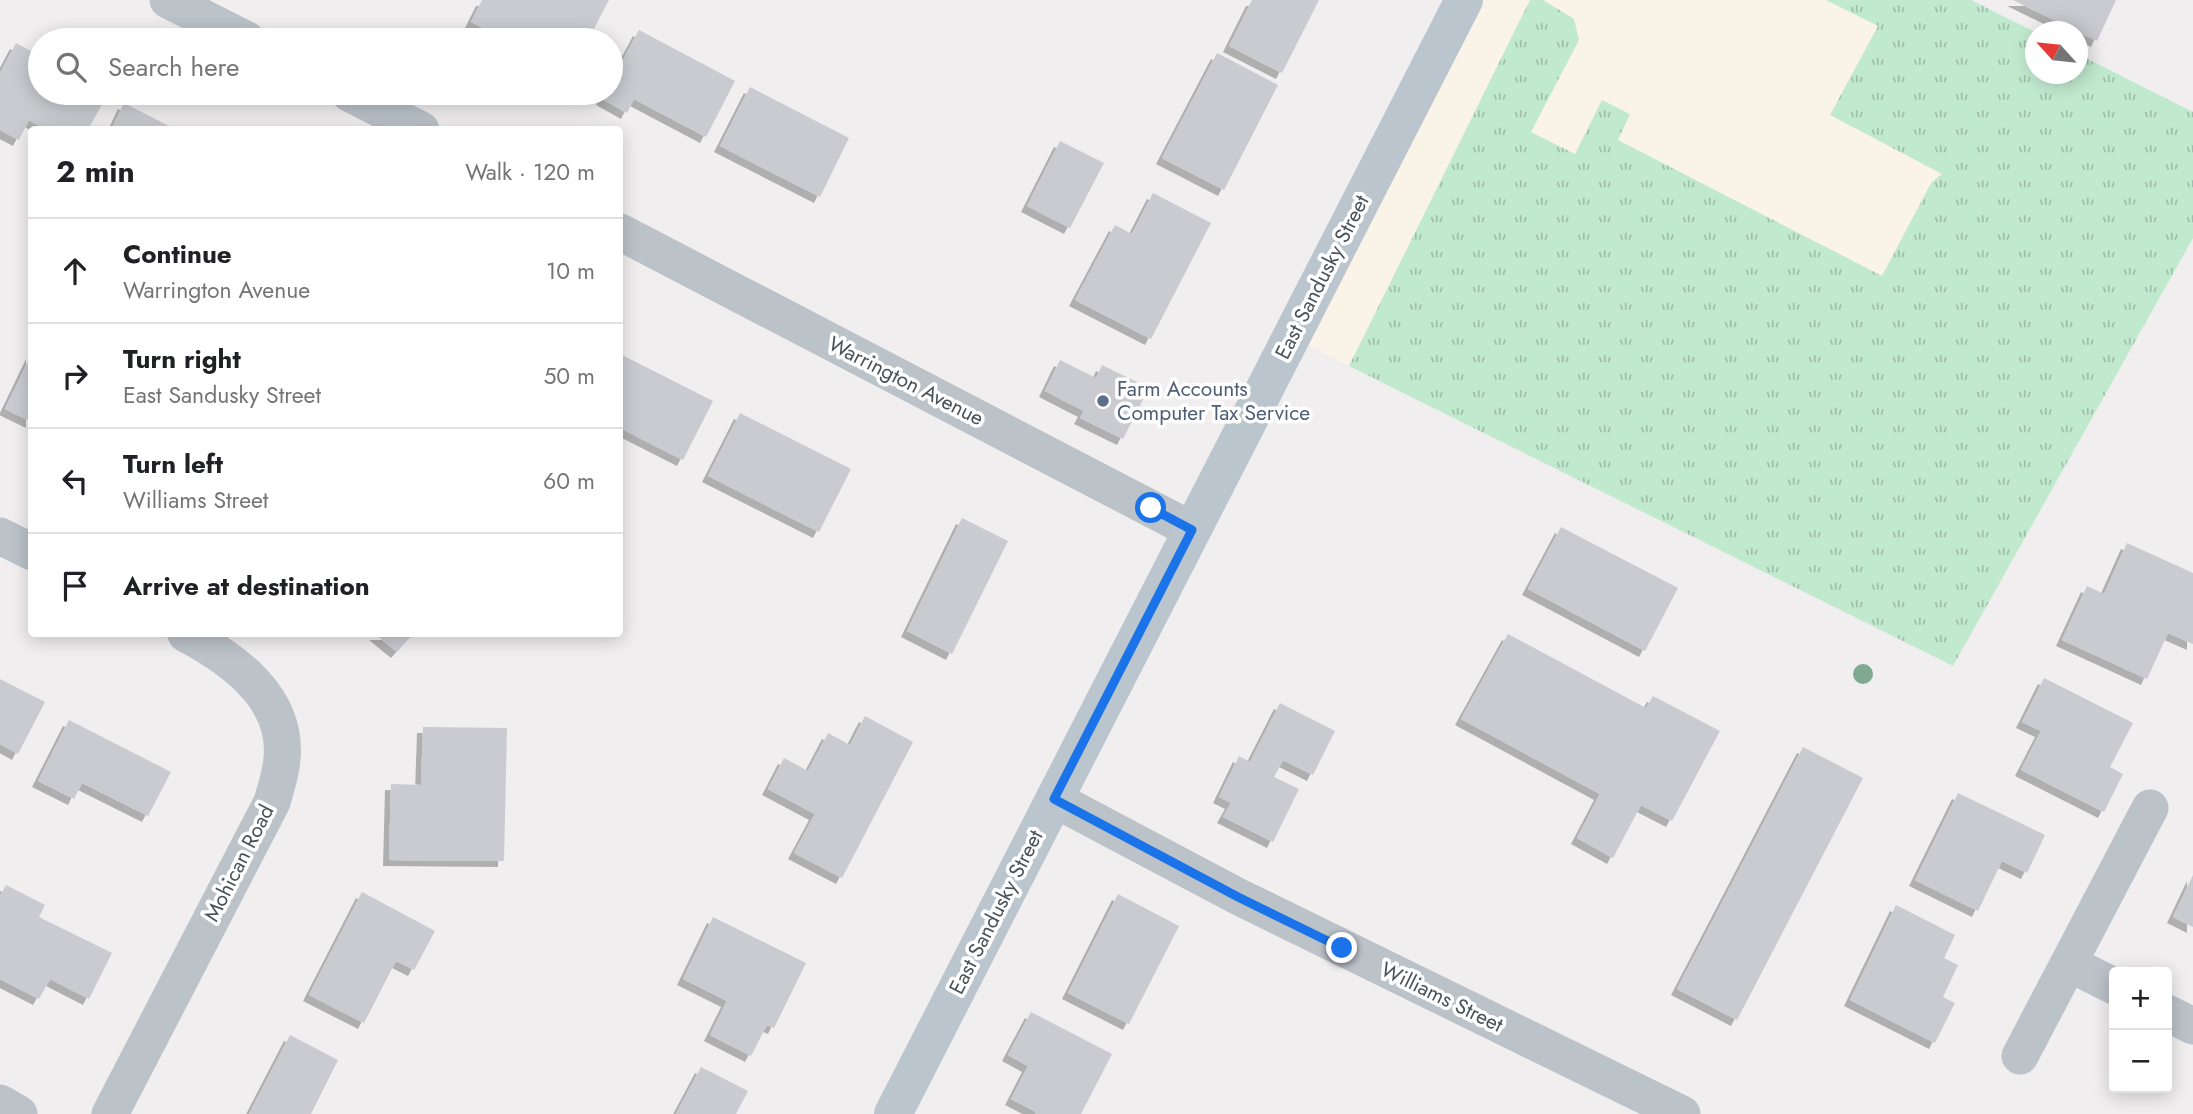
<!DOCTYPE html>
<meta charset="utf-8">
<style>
:root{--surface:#fff;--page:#f2f2f2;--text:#202124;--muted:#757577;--line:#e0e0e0}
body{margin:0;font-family:Jost,sans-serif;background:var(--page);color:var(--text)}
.controls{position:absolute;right:21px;bottom:21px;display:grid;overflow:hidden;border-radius:7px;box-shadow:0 4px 18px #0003}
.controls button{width:63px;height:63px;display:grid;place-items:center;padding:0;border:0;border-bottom:2px solid var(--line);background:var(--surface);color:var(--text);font:35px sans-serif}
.compass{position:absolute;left:2025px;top:21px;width:63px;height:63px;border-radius:50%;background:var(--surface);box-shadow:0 4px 18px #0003;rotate:297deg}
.stop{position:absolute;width:21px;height:21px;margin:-16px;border:5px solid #1a73e8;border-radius:50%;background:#fff}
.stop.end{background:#1a73e8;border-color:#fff;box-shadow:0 2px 7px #0008}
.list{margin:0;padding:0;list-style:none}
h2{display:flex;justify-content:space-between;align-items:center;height:91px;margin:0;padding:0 28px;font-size:30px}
h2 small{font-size:23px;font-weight:400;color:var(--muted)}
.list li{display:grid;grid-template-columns:46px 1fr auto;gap:21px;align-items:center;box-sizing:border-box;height:105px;padding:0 28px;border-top:2px solid var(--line)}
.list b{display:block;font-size:26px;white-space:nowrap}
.list p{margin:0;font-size:23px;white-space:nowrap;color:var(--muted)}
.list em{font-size:23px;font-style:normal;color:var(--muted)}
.icon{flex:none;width:38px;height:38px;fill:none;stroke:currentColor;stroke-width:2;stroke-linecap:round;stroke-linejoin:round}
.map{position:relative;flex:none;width:2193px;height:1114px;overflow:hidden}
.search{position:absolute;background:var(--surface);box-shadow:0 4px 18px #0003;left:28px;top:28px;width:595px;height:77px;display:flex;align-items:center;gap:18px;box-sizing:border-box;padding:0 24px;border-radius:38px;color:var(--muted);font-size:26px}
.panel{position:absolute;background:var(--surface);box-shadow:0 4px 18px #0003;left:28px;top:126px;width:595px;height:511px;border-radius:7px}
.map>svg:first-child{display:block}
.commercial{fill:#f9f3e8}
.grass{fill:url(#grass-tufts)}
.building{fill:#c9cbd0;filter:url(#shadow)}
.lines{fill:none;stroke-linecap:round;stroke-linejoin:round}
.minor{stroke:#bbc2c8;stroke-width:37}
.secondary{stroke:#bbc5cd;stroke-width:38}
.tree{fill:#7fa991}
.route{stroke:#1a73e8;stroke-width:9}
.service-dot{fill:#5c6f8a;stroke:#fff;stroke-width:2.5}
.labels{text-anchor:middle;stroke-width:7;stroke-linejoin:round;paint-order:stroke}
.street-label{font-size:21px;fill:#485258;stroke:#fff}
.service-label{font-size:21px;fill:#4e5e75;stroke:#fff;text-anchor:start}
</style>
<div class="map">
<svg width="2193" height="1114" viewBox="0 0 2193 1114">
<defs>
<pattern id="grass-tufts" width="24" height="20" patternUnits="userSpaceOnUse" patternTransform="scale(1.75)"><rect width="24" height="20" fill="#c1e9ce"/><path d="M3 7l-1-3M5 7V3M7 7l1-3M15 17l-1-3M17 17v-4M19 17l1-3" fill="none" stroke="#9fbfaa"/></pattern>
<filter id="shadow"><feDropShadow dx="-6" dy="6" stdDeviation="0" flood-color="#0004"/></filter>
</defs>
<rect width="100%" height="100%" fill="#f0eeee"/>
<!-- commercial -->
<path class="commercial" d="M1464,0H1971L2035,32L2036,74H2078V54L2193,112V238L1953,666L1291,337Z"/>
<!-- grass -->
<path class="grass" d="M1530,0H1543L1574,19L1579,40L1531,132L1575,154L1602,100L1630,114L1618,140L1882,276L1931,183L1942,174L1830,115L1878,26L1826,0H1971L2035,32L2036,74H2078V54L2193,112V238L1953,666L1349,366Z"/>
<!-- building -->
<path class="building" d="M482,0H609L588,40H507L471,22Z
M1252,0H1319L1282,73L1229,46Z
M2013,0H2116L2097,41Z
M639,30L735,81L706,137L634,99L627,113L602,99L605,93H611V82Z
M16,43L40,56V93H108L88,130H47L29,120L19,140L0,130V73Z
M1217,53L1278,85L1224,190L1162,158Z
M750,87L849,138L820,197L720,146Z
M124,103L177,130H111Z
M1060,141L1104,163L1070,228L1027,206Z
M1153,193L1211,223L1151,339L1075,300L1115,225L1132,234Z
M32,353V422L5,409Z
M620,354L713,401L683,460L620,428Z
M1060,360L1096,378L1102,365L1149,388L1123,439L1080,418L1084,411L1045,391Z
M740,413L851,469L819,532L708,476Z
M962,518L1008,541L952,654L907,631Z
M1561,527L1678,588L1645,651L1528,589Z
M2127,543L2193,573V644L2168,633L2147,679L2062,640L2087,586L2104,594Z
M375,634H413L397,652Z
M1508,634L1646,708L1653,696L1720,731L1672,821L1641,805L1613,858L1577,838L1600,794L1461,719Z
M2044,678L2133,723L2110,767L2123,774L2104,812L2021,770L2041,731L2022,722Z
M0,679L45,702L18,754L0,744Z
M1280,703L1335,731L1313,775L1283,760L1274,777L1299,789L1273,842L1223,817L1231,803L1219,797L1239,756L1250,762Z
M865,716L913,742L842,878L794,853L815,814L768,789L784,758L808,771L828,733L850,745Z
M69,720L171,772L148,816L82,783L74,799L38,781Z
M423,727L507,728L504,861L389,860L391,784L421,785Z
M1803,747L1863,778L1737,1020L1677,989Z
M1958,793L2045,835L2027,873L2002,861L1978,911L1915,880Z
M2193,875V927L2173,917Z
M6,885L45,905L39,917L112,953L89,999L50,979L39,999L0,979V896Z
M362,892L435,931L414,970L396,961L364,1023L309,995Z
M1118,894L1179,926L1129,1024L1068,993Z
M1896,905L1955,935L1944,958L1958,965L1943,997L1955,1003L1935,1043L1850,1000Z
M713,917L806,963L774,1028L767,1025L751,1056L710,1035L727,1001L683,979Z
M1031,1012L1112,1054L1081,1114H1035L1036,1112L1011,1099L1028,1066L1008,1055Z
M290,1035L338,1060L311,1114H249Z
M701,1067L748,1091L736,1114H676Z"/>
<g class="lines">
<!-- minor -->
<path class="minor" d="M168,0L247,40
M349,93L421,130
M620,232L1192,530
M0,536L32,552
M1054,799L1239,897L1682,1114
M2070,964L2114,986
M2167,1013L2193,1026
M2020,1056L2150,808
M0,1103L19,1114
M110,1114L272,802C276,788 281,773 282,759C288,698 233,659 186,634"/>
<!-- secondary -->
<path class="secondary" d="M893,1114L1464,0"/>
</g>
<!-- trees -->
<circle class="tree" cx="1863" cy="674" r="10"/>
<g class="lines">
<!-- route -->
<path class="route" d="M1151,508L1192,530L1054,799L1238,897L1342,948"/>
</g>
<!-- markers -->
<circle class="service-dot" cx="1103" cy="401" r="7"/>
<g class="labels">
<!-- street labels -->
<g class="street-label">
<text transform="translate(1322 277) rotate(-63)" y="7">East Sandusky Street</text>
<text transform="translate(906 381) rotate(27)" y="7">Warrington Avenue</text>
<text transform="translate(239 863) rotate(-63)" y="7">Mohican Road</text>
<text transform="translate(996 912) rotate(-63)" y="7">East Sandusky Street</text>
<text transform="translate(1442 997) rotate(26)" y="7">Williams Street</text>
</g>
<!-- service labels -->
<g class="service-label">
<text x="1117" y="396">Farm Accounts<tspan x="1117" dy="24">Computer Tax Service</tspan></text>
</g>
</g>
</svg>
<div class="controls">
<button>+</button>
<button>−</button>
</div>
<svg class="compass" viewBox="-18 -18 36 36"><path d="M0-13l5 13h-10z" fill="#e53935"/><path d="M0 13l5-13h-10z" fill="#757577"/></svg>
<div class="stop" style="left:1151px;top:508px"></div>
<div class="stop end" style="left:1342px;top:948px"></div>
<div class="search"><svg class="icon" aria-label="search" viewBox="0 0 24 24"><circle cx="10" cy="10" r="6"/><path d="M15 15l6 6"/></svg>Search here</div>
<section class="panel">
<h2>2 min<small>Walk · 120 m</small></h2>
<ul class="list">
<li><svg class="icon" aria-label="ahead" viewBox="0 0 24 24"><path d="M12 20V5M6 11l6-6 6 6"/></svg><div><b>Continue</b><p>Warrington Avenue</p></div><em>10 m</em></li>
<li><svg class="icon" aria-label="right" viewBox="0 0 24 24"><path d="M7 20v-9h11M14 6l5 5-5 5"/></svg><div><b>Turn right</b><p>East Sandusky Street</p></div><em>50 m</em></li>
<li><svg class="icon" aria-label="left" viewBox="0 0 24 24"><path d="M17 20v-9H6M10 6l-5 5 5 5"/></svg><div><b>Turn left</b><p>Williams Street</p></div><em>60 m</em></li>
<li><svg class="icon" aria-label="arrive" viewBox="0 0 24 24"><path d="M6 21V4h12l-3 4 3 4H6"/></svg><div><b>Arrive at destination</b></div></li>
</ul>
</section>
</div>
